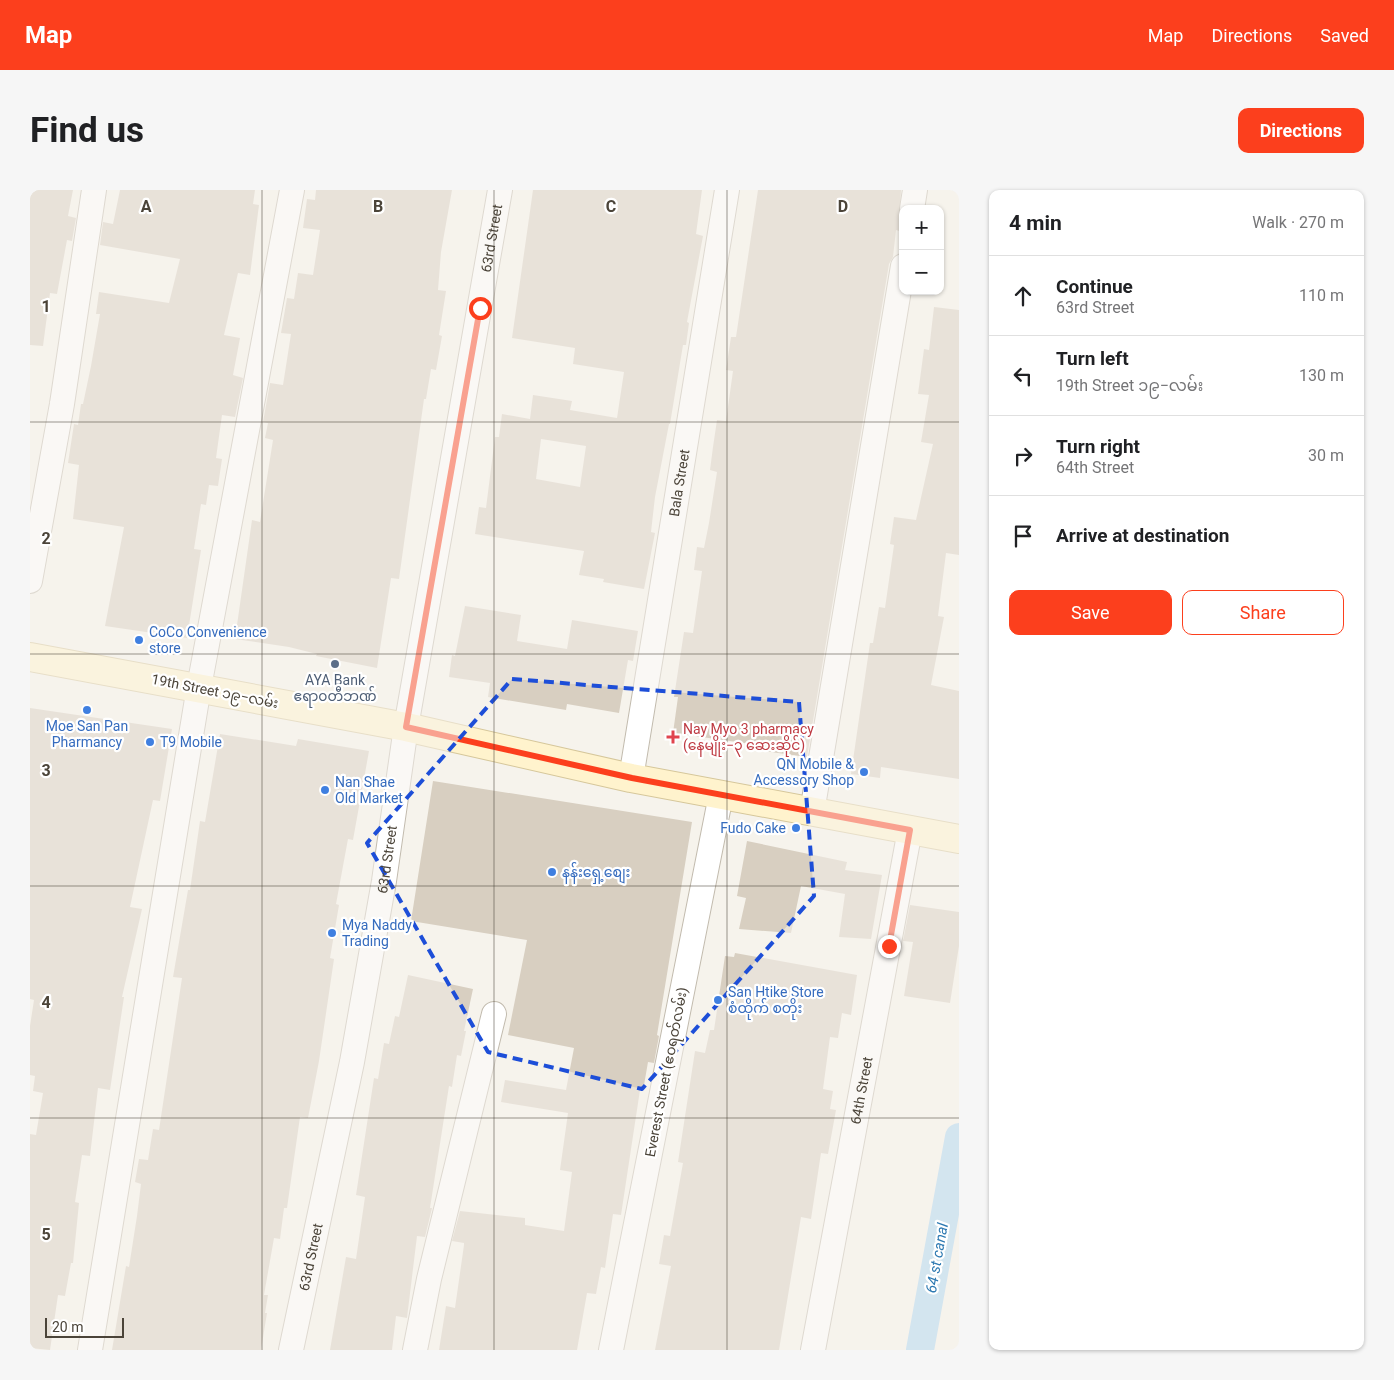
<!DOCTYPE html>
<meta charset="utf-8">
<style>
:root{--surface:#fff;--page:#f6f6f6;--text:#202124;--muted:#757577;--line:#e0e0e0;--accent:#fc3f1d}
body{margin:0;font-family:Roboto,"Noto Sans Myanmar",sans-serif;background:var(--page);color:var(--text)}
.controls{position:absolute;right:15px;top:15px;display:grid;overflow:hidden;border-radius:10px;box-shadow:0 1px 4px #0004}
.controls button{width:45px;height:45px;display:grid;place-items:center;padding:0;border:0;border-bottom:1px solid var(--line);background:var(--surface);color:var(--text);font:25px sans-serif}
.scale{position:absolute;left:15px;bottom:12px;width:79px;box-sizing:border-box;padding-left:5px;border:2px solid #4b4439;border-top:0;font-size:14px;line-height:18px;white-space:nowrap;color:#4b4439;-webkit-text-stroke:4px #fff;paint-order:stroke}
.stop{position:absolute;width:15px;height:15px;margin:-11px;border:4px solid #fc3f1d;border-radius:50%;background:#fff}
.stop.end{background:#fc3f1d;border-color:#fff;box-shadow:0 1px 5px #0008}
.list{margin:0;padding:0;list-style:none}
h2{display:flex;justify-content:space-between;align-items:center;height:65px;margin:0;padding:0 20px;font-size:21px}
h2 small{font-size:16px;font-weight:400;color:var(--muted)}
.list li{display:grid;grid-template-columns:32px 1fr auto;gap:15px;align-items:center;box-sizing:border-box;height:80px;padding:0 20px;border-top:1px solid var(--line)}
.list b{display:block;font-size:19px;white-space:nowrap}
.list p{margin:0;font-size:16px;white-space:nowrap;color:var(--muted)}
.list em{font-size:16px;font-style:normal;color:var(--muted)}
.actions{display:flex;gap:10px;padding:15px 20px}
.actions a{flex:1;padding:11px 0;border:1px solid var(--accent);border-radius:10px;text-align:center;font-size:18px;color:var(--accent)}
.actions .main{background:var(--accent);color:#fff}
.icon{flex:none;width:28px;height:28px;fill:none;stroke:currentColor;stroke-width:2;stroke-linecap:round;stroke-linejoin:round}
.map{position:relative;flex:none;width:929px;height:1160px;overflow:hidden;border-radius:10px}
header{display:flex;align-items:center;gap:30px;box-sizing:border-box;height:70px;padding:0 25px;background:var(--accent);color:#fff}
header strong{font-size:24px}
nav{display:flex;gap:28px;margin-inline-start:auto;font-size:18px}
.intro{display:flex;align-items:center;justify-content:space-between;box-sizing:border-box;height:120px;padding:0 30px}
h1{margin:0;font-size:35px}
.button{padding:12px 22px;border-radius:10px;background:var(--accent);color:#fff;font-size:18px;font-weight:700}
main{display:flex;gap:30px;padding:0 30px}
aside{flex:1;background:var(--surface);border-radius:10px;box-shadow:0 1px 4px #0004}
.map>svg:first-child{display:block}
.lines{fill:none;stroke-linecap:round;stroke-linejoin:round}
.canal{stroke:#a9d4f2;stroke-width:28}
.building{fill:#d8cfc1;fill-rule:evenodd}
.street-casing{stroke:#c2bbae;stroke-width:26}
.secondary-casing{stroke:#d6c79b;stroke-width:30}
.street{stroke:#fff;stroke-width:24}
.secondary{stroke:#fff3cd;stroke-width:28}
.route{stroke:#fc3f1d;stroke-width:6}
.marked{fill:none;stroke:#1d4ed8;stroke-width:4;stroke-dasharray:10 6;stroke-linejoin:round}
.grid{fill:none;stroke:#4b4439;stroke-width:1;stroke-opacity:0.55}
.shop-dot{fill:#3f7fe0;stroke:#fff;stroke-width:2}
.service-dot{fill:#5c6f8a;stroke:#fff;stroke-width:2}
.health-dot{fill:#e0444e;stroke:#fff;stroke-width:2}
.labels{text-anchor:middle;stroke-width:4.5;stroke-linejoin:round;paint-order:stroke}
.street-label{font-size:14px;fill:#4b4439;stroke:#fff}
.shop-label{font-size:14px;fill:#366cbe;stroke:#fff;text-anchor:start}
.service-label{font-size:14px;fill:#4e5e75;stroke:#fff}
.health-label{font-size:14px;fill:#be3a42;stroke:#fff;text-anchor:start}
.water-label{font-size:15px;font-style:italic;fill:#2e7ab2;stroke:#fff}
.grid-label{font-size:16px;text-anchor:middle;font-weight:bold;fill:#4b4439;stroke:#fff;stroke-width:4.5;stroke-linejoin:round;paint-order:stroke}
</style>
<header>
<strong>Map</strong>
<nav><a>Map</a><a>Directions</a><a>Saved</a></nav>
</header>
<div class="intro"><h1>Find us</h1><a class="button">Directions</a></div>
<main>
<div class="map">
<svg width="929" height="1160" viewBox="0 0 929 1160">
<rect width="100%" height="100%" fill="#f6f3ec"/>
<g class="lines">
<!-- canal -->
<path class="canal" d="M890,1160L929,947"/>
</g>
<!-- building -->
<path class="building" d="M0,0H43L38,26L46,28L42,51L37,50L27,104L20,103L13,156L0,155Z
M90,0H225L223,14L229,15L220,85L208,83L194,145L210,148L203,185L213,188L205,227L192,225L186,268L192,269L188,296L179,295L176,315L171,314L164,359L171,360L157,448L75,436L94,337L43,329L49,275L38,273L44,234L48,235L51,214H53L61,176L70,124H66L69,102L139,113L150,69L70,55L73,32L83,34Z
M286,0H422L411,62L408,100L416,101L409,145L412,146L406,180L401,179L396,209H394L369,389L361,388L347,478L286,466L287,464L259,457L205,449L222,330L230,332L243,250L235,248L238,233L233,232L240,193L253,195L261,144L251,143L257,108L264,109L268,83L283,85L290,40L273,38L277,9L285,10Z
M503,0H672L666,44L673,46L657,132L659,133L656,155H653L640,234H639L625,307L621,342L625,343L614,399L573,392L574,389L549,385L554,361L445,344L449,317L456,318L465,247H469L472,224L500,229L503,205L542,211L540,220L587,228L594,182L543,174L545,158L482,148ZM511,249L556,256L550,297L506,289Z
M728,0H871L869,41L866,40L863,67L859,74L777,567L734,561L735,556L643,543L648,507H644L654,442L663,443L672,381L664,380L667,357L674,358L679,333L687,282L680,280L683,257L687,230L696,231L703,181L696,180L701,147H706Z
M904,117L929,120V365L916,363L908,426L914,427L901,495L929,501V589L851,577L850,588L821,584L840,453H843L849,417L855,418L864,355L860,354L864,327L886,330L903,254L891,252L899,205L888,204L894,159L899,160Z
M435,416L491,425L487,451L537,459L542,430L608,441L603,471L598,470L589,523L537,514L536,520L458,507L460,493L419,487L422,465L425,466Z
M0,518L142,539L130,611L123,610L100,717L112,719L92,807H94L80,900L68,898L60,966L52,965L45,1012L49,1013L43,1073H41L35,1106L28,1105L20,1160L0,1158V944L6,945L13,903L3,901L5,886L0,885V836L4,810L0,809Z
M190,544L266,556L268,549L339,561L323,650L318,649L306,714L309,715L300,768L304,769L289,871L278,928L270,927L257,1018H254L250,1049L244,1048L234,1105H238L235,1123H237L231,1160H82L96,1076L99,1077L107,1026L111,994L105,992L109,969L118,970L123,939L129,940L152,788L143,787L158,700H160L170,631L175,632Z
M403,591L662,632L627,845L629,846L624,873L618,872L613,901L610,900L591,1025L583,1024L575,1078L571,1077L566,1104L557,1103L547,1160H409L416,1116L425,1118L434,1055V1053L422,1051L430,1021L495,1028V1035L534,1041L542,982L530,980L538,923L471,912L475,890L536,900L544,858L478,845L497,750L381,731Z
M717,651L817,672L815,680L852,685L841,749L809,747L815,704L771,696L761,743L709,739L716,708L707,706Z
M880,715L929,722V756L920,813L874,806L883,752L873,751Z
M705,763L827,785L821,825L812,823L808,848L800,847L793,899L803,901L800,919L806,920L798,964L791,963L781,1029L771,1027L749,1160H625L641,1076L629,1074L634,1045L640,1046L653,973L648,972L665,861L675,863L680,840H684L695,766L704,767Z
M378,785L443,799L434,841H436L431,866L427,865L422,897L419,896L400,1018H402L395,1047L387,1046L377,1128L366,1126L362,1160H300L316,1067L326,1069L335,1007L326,1005L344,888L348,889L354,853L359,854L365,826L369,827Z"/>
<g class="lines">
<!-- street casing -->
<g class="street-casing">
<g id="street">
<path d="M882,19L885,0"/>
<path d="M0,391L32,214L64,0"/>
<path id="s1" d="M601,588L697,0"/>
<path d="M782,622L873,76"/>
<path d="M60,1160L169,497L262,0"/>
<path id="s2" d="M261,1160L322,872L354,691L376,537L470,0"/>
<path d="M385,1160L399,1089L464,824"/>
<path d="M581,1160L691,605"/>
<path id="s3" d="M783,1160L880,640"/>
</g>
</g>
<!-- secondary casing -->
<g class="secondary-casing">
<path id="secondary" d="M0,467L376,537L601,588L929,649"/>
</g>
<!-- street -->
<use href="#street" class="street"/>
<!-- secondary -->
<use href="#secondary" class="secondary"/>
</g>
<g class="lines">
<!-- route -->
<path class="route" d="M450,118L376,537L602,588L880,640L859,756"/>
</g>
<!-- marked area -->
<path d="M0 0H929V1160H0ZM482,489L769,512L784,706L612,899L458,862L337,653Z" fill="#f6f3ec" fill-opacity=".55" fill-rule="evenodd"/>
<path class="marked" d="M482,489L769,512L784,706L612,899L458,862L337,653Z"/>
<!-- grid -->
<path class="grid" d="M232,0V1160M464,0V1160M697,0V1160M0,232H929M0,464H929M0,696H929M0,928H929"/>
<!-- markers -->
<g class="shop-dot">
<circle cx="109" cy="450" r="5"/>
<circle cx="57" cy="520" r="5"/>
<circle cx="120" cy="552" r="5"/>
<circle cx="834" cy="582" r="5"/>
<circle cx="295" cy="600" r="5"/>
<circle cx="766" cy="638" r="5"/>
<circle cx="522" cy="682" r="5"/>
<circle cx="302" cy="743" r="5"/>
<circle cx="688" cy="810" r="5"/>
</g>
<circle class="service-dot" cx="305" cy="474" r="5"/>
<path class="health-dot" d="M640.5 539.5h5v5h5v5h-5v5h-5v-5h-5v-5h5z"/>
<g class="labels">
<!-- street labels -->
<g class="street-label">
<text dy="5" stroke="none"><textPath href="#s2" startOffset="1130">63rd Street</textPath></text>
<text dy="5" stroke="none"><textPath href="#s1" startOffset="299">Bala Street</textPath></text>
<text transform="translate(185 501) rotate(11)" y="5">19th Street ၁၉−လမ်း</text>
<text dy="5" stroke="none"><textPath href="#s2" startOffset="500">63rd Street</textPath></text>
<text transform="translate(636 882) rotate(-79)" y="5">Everest Street (ဧ၀ရတ်လမ်း)</text>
<text dy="5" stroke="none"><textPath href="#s3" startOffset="264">64th Street</textPath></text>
<text dy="5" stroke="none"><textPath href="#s2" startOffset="95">63rd Street</textPath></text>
</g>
<!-- shop labels -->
<g class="shop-label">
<text x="119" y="447">CoCo Convenience<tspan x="119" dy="16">store</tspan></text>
<text x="57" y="541" text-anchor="middle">Moe San Pan<tspan x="57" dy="16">Pharmancy</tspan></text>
<text x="130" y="557">T9 Mobile</text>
<text x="824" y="579" text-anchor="end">QN Mobile &amp;<tspan x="824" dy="16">Accessory Shop</tspan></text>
<text x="305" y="597">Nan Shae<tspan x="305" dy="16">Old Market</tspan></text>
<text x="756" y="643" text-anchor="end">Fudo Cake</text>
<text x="532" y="687">နန်းရှေ့စျေး</text>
<text x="312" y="740">Mya Naddy<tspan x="312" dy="16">Trading</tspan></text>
<text x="698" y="807">San Htike Store<tspan x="698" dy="16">စံထိုက် စတိုး</tspan></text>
</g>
<!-- service labels -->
<g class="service-label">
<text x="305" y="495">AYA Bank<tspan x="305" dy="16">ဧရာ၀တီဘဏ်</tspan></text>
</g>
<!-- health labels -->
<g class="health-label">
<text x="653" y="544">Nay Myo 3 pharmacy<tspan x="653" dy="16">(နေမျိုး−၃ ဆေးဆိုင်)</tspan></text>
</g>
<!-- water labels -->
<g class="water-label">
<text transform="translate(907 1068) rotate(-80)" y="5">64 st canal</text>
</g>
</g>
<g class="grid-label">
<text x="116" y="22">A</text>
<text x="348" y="22">B</text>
<text x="581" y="22">C</text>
<text x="813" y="22">D</text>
<text x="16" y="122">1</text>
<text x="16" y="354">2</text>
<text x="16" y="586">3</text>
<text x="16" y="818">4</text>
<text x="16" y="1050">5</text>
</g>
</svg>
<div class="controls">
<button>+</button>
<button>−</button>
</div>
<div class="scale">20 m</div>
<div class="stop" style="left:450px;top:118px"></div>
<div class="stop end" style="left:859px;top:756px"></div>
</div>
<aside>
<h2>4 min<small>Walk · 270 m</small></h2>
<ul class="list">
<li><svg class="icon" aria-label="ahead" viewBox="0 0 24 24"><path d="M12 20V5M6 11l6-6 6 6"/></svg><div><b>Continue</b><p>63rd Street</p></div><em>110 m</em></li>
<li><svg class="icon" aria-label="left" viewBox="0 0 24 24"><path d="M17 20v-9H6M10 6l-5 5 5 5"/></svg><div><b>Turn left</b><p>19th Street ၁၉−လမ်း</p></div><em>130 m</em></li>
<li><svg class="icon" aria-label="right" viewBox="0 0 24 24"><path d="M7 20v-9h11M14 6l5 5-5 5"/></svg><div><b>Turn right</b><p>64th Street</p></div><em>30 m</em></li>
<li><svg class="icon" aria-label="arrive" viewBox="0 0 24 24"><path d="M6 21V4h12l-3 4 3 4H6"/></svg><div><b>Arrive at destination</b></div></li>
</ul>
<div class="actions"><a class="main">Save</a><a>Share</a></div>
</aside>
</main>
